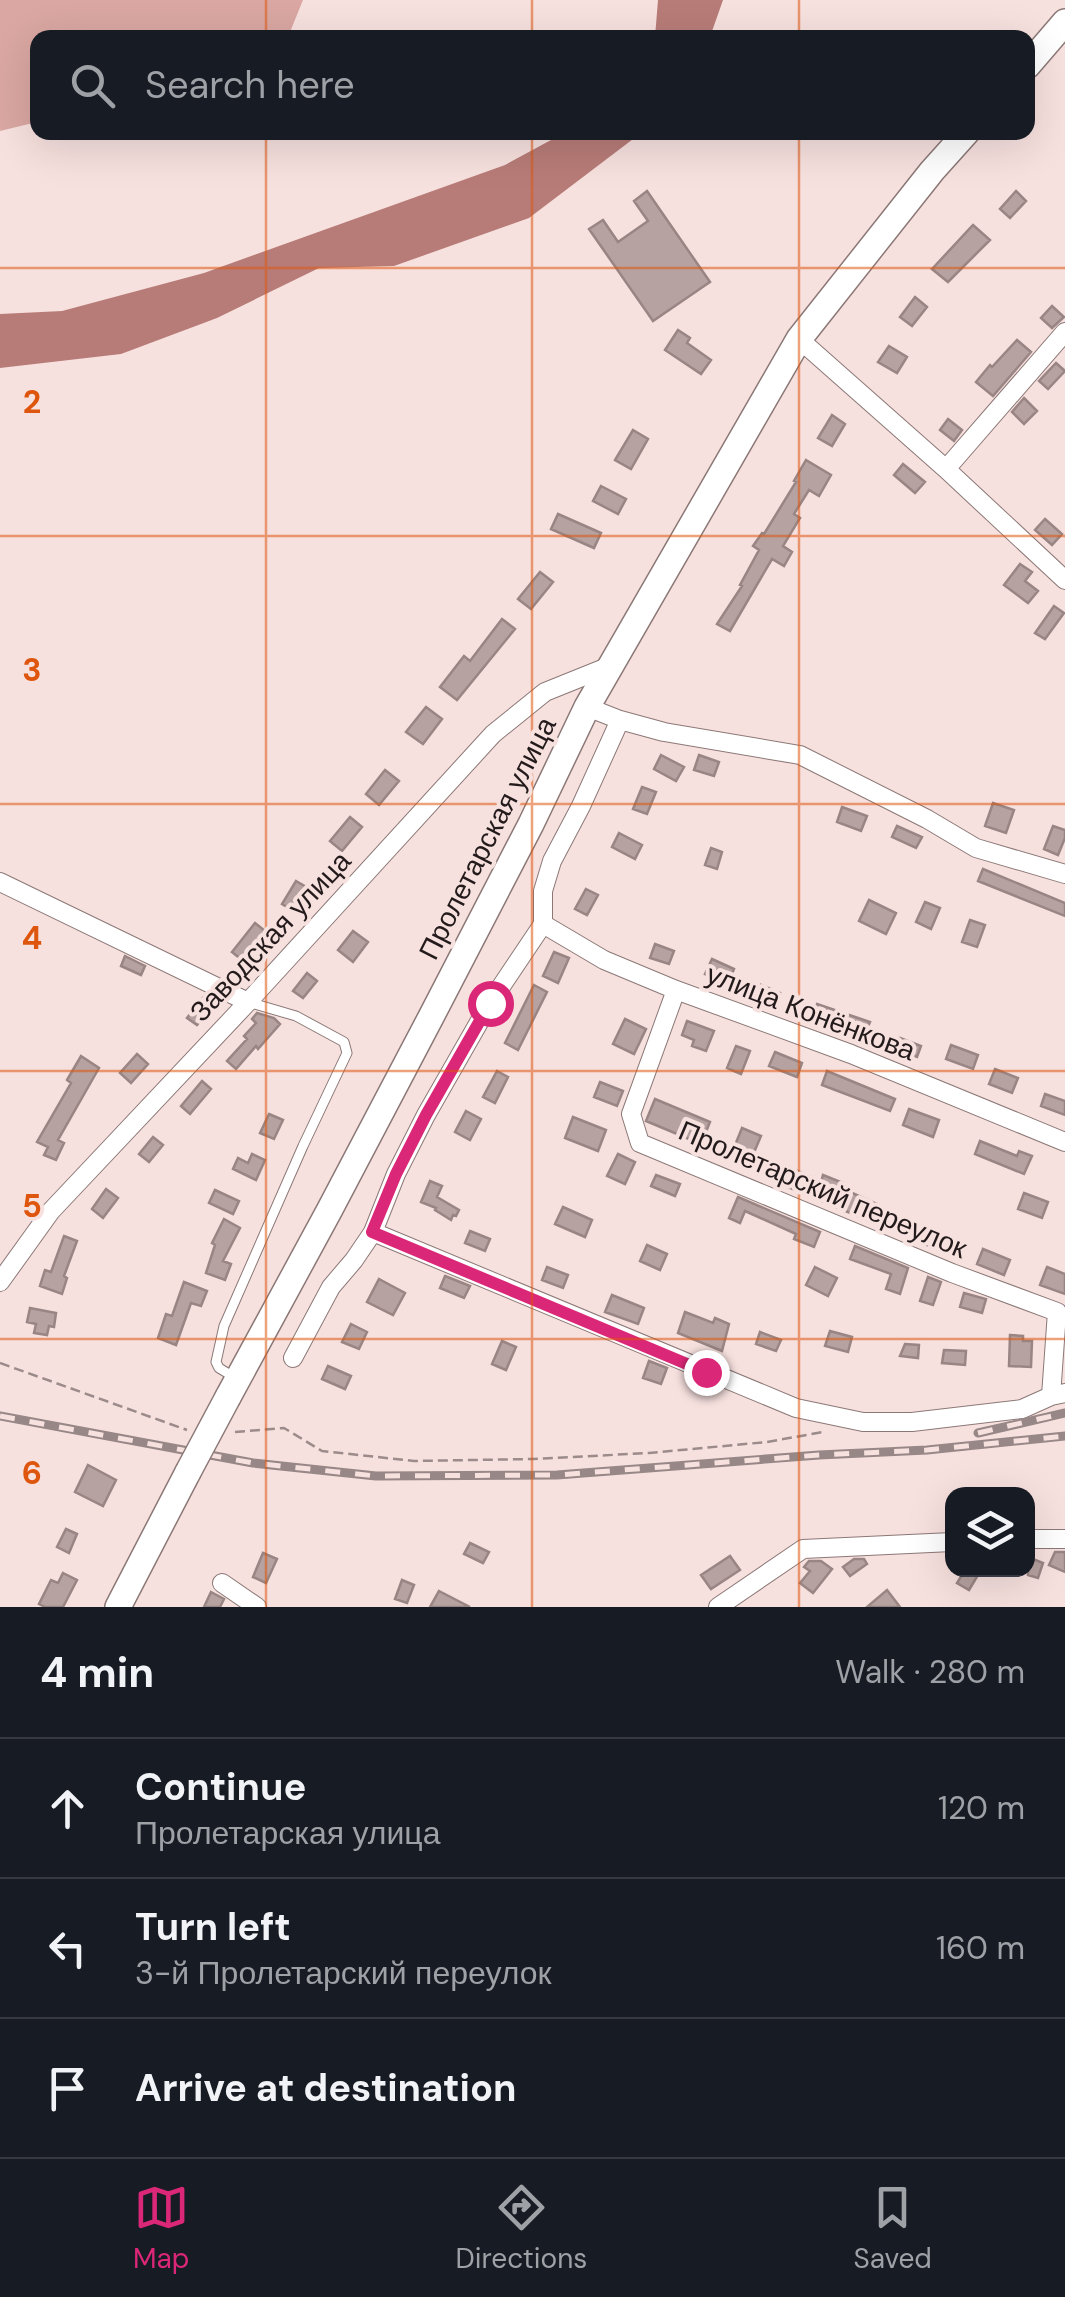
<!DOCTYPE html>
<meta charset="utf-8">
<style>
:root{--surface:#171b24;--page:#242831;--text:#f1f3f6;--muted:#9ea1a6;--line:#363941;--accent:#db2777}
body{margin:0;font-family:"DM Sans",sans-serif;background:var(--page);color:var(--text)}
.controls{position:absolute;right:30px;bottom:30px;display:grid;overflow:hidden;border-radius:20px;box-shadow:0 10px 40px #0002}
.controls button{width:90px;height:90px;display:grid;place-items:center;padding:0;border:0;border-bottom:2px solid var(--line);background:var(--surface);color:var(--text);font:50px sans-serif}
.stop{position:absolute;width:30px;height:30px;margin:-22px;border:8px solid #db2777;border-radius:50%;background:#fff}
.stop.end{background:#db2777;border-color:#fff;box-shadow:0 2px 10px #0008}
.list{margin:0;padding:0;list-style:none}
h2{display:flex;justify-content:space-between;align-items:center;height:130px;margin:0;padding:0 40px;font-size:42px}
h2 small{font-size:32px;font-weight:400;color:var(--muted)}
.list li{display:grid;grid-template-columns:65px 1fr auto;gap:30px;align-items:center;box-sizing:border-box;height:140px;padding:0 40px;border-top:2px solid var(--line)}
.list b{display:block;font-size:38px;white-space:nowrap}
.list p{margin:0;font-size:32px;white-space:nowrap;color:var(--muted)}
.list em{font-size:32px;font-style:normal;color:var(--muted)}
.icon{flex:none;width:55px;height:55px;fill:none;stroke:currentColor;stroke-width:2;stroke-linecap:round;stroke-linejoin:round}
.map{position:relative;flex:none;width:1065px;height:1607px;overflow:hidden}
.search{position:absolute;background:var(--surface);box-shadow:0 10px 40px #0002;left:30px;right:30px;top:30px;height:110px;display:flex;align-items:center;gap:25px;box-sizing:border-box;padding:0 35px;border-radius:20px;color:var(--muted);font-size:38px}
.sheet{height:550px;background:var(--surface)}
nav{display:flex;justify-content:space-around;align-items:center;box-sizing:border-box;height:140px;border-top:2px solid var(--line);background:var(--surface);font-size:28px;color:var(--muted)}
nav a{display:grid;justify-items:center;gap:5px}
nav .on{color:var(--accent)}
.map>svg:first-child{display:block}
.green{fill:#daa7a2}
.water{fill:#b87c78}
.building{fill:#b6a2a0;stroke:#998584;stroke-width:2.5}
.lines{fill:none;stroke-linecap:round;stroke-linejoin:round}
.lane-casing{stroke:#8b7876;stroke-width:11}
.street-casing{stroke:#8b7876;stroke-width:20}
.secondary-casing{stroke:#8b7876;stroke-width:28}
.path{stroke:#9b8b8a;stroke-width:2.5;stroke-dasharray:10 5;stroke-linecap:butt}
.lane{stroke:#fff;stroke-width:9}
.street{stroke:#fff;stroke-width:18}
.secondary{stroke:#fff;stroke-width:25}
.rail-casing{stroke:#978786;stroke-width:9}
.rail{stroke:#f7e1df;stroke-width:5;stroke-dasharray:15;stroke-linecap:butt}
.secondary-bridge-casing{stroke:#8b7876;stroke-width:28;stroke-linecap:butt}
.secondary-bridge{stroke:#fff;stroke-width:25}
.route{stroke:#db2777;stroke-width:12}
.grid{fill:none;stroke:#de560d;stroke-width:2.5;stroke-opacity:0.55}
.labels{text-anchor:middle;stroke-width:8;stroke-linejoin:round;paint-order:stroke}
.street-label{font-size:28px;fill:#231b1b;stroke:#f7e1df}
.grid-label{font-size:32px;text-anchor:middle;font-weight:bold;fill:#de560d;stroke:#f7e1df;stroke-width:8;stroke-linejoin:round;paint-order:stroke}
</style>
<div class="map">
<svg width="1065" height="1607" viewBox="0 0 1065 1607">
<rect width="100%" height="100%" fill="#f7e1df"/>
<!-- green -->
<path class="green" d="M0,0H303L288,37L38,38L37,122L0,131Z"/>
<!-- water -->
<path class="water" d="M658,0H723L710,37H655Z
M564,133H641L529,218L394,266L319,268L217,318L121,354L0,368V314L62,311L204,273L505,165Z"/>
<!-- building -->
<path class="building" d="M647,191L710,282L653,321L589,229L603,220L618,242L648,221L634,201Z
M1016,191L1026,201L1010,218L1000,209Z
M973,225L990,240L948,282L932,269Z
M915,297L927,307L912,326L900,317Z
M1052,306L1064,317L1052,328L1041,318Z
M678,330L690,338L687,343L711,360L701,374L665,350Z
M1017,340L1031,352L993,396L976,382L990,365L992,367Z
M889,346L907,357L897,373L878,362Z
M1056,363L1065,371L1048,389L1039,381Z
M1024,398L1037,411L1024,424L1012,412Z
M832,415L845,424L832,446L818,438Z
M948,419L962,430L954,441L940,430Z
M633,430L648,439L631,469L615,460Z
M806,460L831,475L819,496L809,490L794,514L800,518L783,546L792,552L784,566L772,559L730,631L717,624L742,586L740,585L759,550L753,546L762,533L764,534L796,482L794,481Z
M903,464L925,482L915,493L894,475Z
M601,486L626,499L618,514L593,501Z
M558,514L601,533L594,548L551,529Z
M1045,519L1062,534L1052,545L1035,530Z
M1020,564L1032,572L1025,581L1038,591L1028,603L1004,585Z
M540,572L553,582L531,609L518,599Z
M1054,606L1064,613L1045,639L1035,633Z
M502,619L515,629L457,700L440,687L464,656L470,661Z
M426,707L442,719L423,744L406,732Z
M661,755L684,767L676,781L654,769Z
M699,755L719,762L714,776L694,770Z
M385,770L399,781L379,805L366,794Z
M642,787L656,792L647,814L633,809Z
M993,803L1014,810L1006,833L985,826Z
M842,807L867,816L861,831L837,822Z
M350,817L362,827L342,851L330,841Z
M897,826L922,837L916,848L892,837Z
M1053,826L1065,830V838L1058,855L1044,849Z
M619,833L642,845L635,859L612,847Z
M711,848L722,852L717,869L705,865Z
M983,869L1065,903V916L978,881Z
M296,881L308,888L294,911L282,904Z
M586,889L598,895L587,915L575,909Z
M869,900L896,913L886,934L859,921Z
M925,902L940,908L931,929L916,922Z
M970,920L985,925L977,947L962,942Z
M255,923L270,935L247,964L232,952Z
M353,931L368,942L353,962L338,950Z
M655,944L674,951L669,964L650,958Z
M554,952L569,958L558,983L543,976Z
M125,956L145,966L141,975L121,966Z
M712,959L734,969L728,984L705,974Z
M307,973L317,981L303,998L293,991Z
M534,985L547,992L518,1050L505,1043Z
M761,985L780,993L776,1004L757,996Z
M205,995L216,1000L197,1025L187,1018Z
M817,1004L870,1022L865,1033L836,1022L835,1025L812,1018Z
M257,1013L274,1018L280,1024L258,1049L256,1046L236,1069L227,1061L247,1039L244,1036L256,1023L252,1019Z
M625,1019L646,1029L634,1054L613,1044Z
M687,1021L714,1031L706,1051L692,1046L694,1040L682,1035Z
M900,1038L921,1046L917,1057L896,1049Z
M951,1045L978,1055L973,1069L946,1059Z
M736,1046L750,1051L741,1074L727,1068Z
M775,1052L802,1063L797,1077L769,1066Z
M137,1054L148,1064L131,1083L120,1073Z
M81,1056L99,1068L58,1140L64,1143L56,1160L44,1155L48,1147L37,1142L71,1083L67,1080Z
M995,1069L1018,1078L1012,1093L989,1084Z
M497,1071L508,1077L495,1103L483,1097Z
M827,1071L895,1099L890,1111L822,1085Z
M202,1081L211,1089L190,1114L181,1106Z
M600,1082L623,1091L617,1106L594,1097Z
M1045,1094L1065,1101V1115L1041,1106Z
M655,1099L710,1122L701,1144L646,1121Z
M909,1109L939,1120L933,1137L903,1125Z
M466,1111L481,1119L470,1140L455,1132Z
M269,1114L283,1120L274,1139L260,1133Z
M573,1117L606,1130L598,1151L565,1138Z
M742,1128L761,1136L750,1162L731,1155Z
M153,1137L163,1145L149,1162L139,1154Z
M980,1141L1017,1156L1019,1151L1032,1156L1024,1174L975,1154Z
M252,1154L265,1160L256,1180L233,1169L238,1158L248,1163Z
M618,1154L635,1162L625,1184L607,1176Z
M789,1167L821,1182L823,1175L843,1183L841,1188L879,1205L872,1222L781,1184Z
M656,1175L680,1184L675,1196L651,1186Z
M430,1181L442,1186L437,1197L459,1210L456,1216L453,1215L451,1220L435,1210L436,1208L421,1202Z
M106,1189L118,1198L103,1218L92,1209Z
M215,1190L239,1201L233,1214L209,1203Z
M1024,1193L1048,1202L1042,1218L1018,1209Z
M738,1197L820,1232L814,1247L794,1239L796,1234L745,1211L740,1223L729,1218Z
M563,1207L592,1220L585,1237L555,1224Z
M224,1219L240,1228L223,1261L231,1264L225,1280L206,1273L215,1245L212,1243Z
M927,1229L954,1240L949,1254L922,1243Z
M470,1231L490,1239L485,1251L465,1243Z
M64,1236L77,1241L64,1276L67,1278L62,1294L40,1286L45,1270L51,1272Z
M647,1245L667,1254L660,1270L640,1261Z
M855,1246L908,1268L900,1294L886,1289L891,1274L850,1259Z
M983,1249L1010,1260L1004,1275L977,1264Z
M547,1267L568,1275L563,1288L542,1280Z
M815,1267L837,1278L828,1296L806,1285Z
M1047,1267L1065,1274V1294L1040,1285Z
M445,1276L470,1286L464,1298L440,1288Z
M928,1277L941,1282L933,1305L920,1301Z
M379,1279L405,1293L393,1315L367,1302Z
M184,1282L207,1291L201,1306L191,1303L176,1345L158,1338L166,1314L172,1316Z
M964,1293L986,1299L982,1313L960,1307Z
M612,1295L644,1308L638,1324L605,1312Z
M30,1308L56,1313L54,1327L49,1326L47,1335L34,1333L36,1324L27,1322Z
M685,1312L713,1323L715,1318L729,1324L722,1351L678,1333Z
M351,1324L367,1332L359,1349L342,1342Z
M830,1331L852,1337L848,1352L825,1346Z
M760,1332L781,1340L776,1351L756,1344Z
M1010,1335L1023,1336V1341H1032L1031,1367L1009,1366Z
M502,1341L516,1347L506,1370L492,1364Z
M905,1344L919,1345L918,1358L900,1356Z
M944,1350L966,1351L965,1365L942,1363Z
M649,1361L667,1368L661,1384L643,1378Z
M328,1366L351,1376L345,1389L322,1379Z
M88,1465L116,1480L103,1506L75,1492Z
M66,1529L77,1534L69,1553L57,1547Z
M470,1543L489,1552L483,1563L464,1554Z
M1055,1552H1065V1572L1049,1565Z
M263,1553L277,1559L266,1583L253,1577Z
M730,1556L740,1570L711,1589L701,1575Z
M1028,1557L1043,1563L1038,1578L1028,1575Z
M854,1559H864L867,1564L850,1576L843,1567Z
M809,1561H821L832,1569L813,1593L800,1583L810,1571L804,1567Z
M965,1570H981L969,1590L957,1583Z
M63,1573L77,1580L63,1607H45L39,1604L51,1580L58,1583Z
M402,1580L414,1585L407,1603L395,1599Z
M887,1590L900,1607H867Z
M439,1591L470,1607H430Z
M211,1592L224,1599L220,1607H204Z"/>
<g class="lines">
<!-- lane casing -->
<g class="lane-casing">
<path id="lane" d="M234,1377L219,1368L216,1362L224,1326L303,1146L347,1053L344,1042L296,1016L248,1002"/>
</g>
<!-- street casing -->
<g class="street-casing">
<path id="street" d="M799,339L946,469L1065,580
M946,469L1065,332
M587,707L620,720L664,732L800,755L927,819L976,848L1065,874
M0,882L248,1002
M543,924L604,960L676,990L851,1054L1065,1142
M676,990L631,1114L640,1143L952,1273L1057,1312L1051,1396
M373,1232L796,1408L863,1422H912L1022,1409L1051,1396L1065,1393
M0,1282L51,1211L248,1002L493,734L545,692L612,665
M293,1358L331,1287L354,1260L373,1232L396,1174L426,1115L490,1003L543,924V891L552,861L581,806L620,720
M1028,1539H1065
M222,1583L257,1607
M718,1607L803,1549L952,1542"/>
</g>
<!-- secondary casing -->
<g class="secondary-casing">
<path id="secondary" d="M1028,65L1065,22
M228,1397L329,1211L431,1017L531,824L587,707L799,339L932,171L967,132
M118,1607L188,1472"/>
</g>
<!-- path -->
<path class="path" d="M0,1363L187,1430
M235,1432L284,1428L322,1451L414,1461L533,1459L649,1453L767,1442L823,1432"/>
<!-- lane -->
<use href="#lane" class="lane"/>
<!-- street -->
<use href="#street" class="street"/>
<!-- secondary -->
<use href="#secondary" class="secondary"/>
<!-- rail casing -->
<g class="rail-casing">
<path id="rail" d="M0,1416L253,1463L376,1476L557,1475L819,1455L927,1450L1065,1436
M978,1433L1065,1413"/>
</g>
<!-- rail -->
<use href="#rail" class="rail"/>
<!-- secondary-bridge casing -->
<g class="secondary-bridge-casing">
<path id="secondary-bridge" d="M188,1472L228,1397"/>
</g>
<!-- secondary-bridge -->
<use href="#secondary-bridge" class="secondary-bridge"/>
</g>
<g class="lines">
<!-- route -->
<path class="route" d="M490,1003L426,1115L396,1174L372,1232L706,1372"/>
</g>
<!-- grid -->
<path class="grid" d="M266,0V38M532,0V38M799,0V38M266,132V1607M532,132V1607M799,132V1607M0,268H1065M0,536H1065M0,804H1065M0,1071H1065M0,1339H1065"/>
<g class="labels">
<!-- street labels -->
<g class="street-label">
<text transform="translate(487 838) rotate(-63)" y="10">Пролетарская улица</text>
<text transform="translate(270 936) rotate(-47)" y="10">Заводская улица</text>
<text transform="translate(811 1012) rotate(21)" y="10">улица Конёнкова</text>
<text transform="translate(823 1189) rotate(23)" y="10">Пролетарский переулок</text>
</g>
</g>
<g class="grid-label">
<text x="32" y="413">2</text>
<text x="32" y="681">3</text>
<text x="32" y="949">4</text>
<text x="32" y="1217">5</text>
<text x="32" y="1484">6</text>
</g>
</svg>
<div class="controls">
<button><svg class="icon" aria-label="layers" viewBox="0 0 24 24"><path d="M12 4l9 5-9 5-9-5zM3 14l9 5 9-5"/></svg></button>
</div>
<div class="stop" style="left:490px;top:1003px"></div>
<div class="stop end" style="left:706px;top:1372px"></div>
<div class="search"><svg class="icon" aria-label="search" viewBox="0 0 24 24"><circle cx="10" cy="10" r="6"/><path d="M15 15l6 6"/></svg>Search here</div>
</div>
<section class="sheet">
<h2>4 min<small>Walk · 280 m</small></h2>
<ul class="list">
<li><svg class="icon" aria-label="ahead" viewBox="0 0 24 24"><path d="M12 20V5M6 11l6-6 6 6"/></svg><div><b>Continue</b><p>Пролетарская улица</p></div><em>120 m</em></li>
<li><svg class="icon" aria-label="left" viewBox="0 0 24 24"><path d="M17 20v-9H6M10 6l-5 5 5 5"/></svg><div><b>Turn left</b><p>3-й Пролетарский переулок</p></div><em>160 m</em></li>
<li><svg class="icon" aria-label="arrive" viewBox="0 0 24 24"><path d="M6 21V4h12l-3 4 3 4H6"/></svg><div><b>Arrive at destination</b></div></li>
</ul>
</section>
<nav>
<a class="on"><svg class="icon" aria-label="map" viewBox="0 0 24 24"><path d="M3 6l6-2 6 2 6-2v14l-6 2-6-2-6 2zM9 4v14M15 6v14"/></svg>Map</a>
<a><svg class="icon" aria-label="directions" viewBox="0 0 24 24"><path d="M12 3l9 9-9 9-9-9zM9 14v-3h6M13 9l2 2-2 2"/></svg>Directions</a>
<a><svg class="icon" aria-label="saved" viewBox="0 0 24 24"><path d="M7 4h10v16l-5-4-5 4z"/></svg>Saved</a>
</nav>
